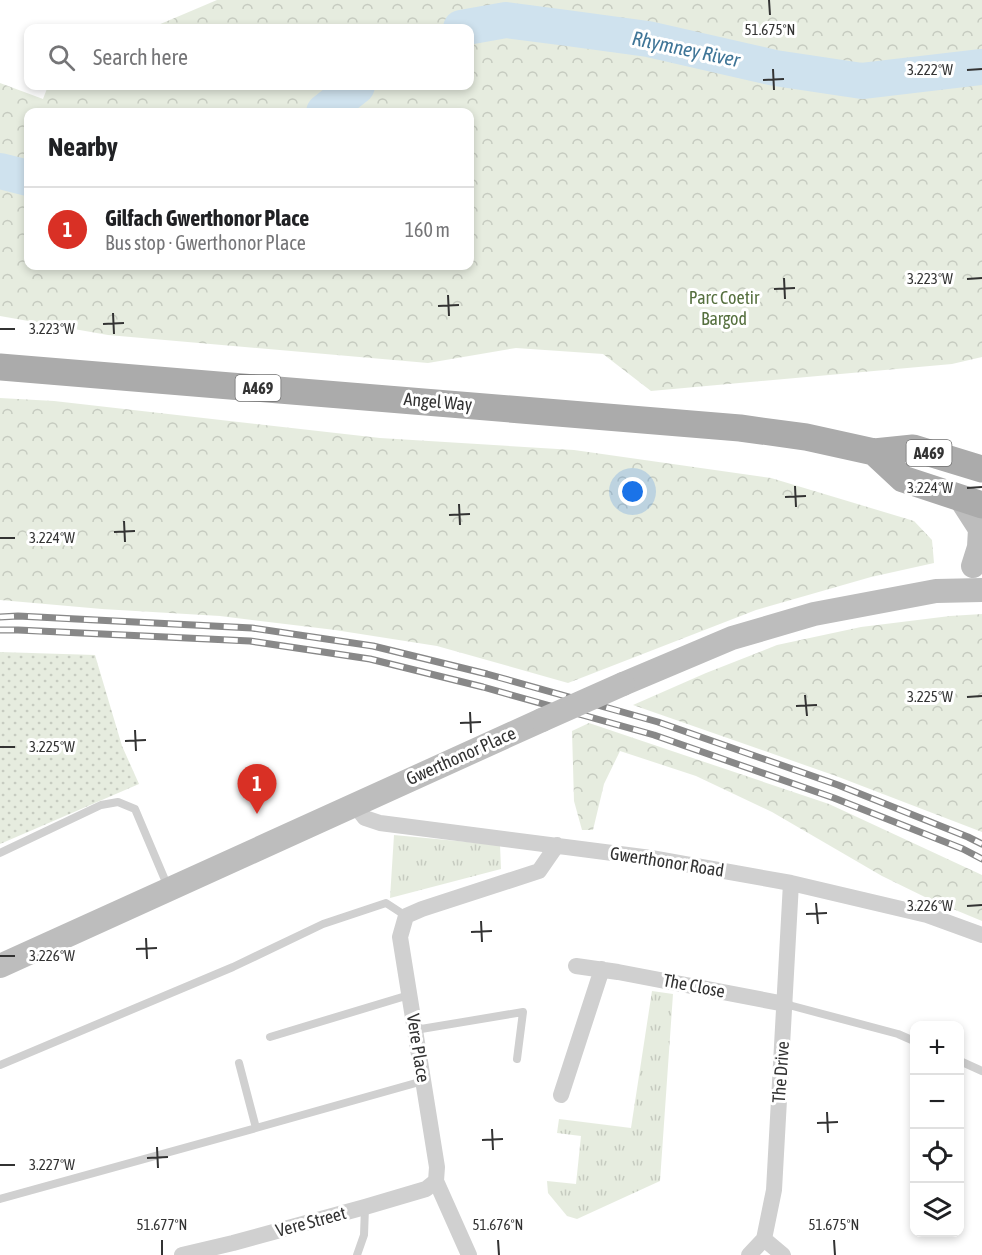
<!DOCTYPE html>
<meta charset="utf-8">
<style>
:root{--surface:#fff;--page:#f6f6f6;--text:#202124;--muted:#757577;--line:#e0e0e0;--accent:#d93025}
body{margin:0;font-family:"Asap Condensed",sans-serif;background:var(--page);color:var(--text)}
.controls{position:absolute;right:18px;bottom:18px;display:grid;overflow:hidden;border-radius:12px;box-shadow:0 3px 9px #0003}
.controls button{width:54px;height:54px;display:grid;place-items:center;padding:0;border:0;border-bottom:2px solid var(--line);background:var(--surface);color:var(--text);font:30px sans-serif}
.you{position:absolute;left:633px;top:492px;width:21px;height:21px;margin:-15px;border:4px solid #fff;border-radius:50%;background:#1a73e8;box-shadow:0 0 0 9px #1a73e833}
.badge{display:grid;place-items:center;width:39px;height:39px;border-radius:50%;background:var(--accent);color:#fff;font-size:20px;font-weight:700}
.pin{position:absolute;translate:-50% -50px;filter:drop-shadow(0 2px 3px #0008)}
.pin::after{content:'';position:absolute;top:32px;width:21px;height:18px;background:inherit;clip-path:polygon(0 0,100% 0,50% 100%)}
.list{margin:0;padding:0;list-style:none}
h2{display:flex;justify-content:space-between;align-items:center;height:78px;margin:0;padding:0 24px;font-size:26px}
h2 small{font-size:20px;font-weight:400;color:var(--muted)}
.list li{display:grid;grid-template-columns:39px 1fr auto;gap:18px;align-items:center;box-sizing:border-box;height:84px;padding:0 24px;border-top:2px solid var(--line)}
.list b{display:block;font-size:22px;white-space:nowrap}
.list p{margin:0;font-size:20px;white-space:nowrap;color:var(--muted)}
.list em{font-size:20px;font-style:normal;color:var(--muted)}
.icon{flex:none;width:33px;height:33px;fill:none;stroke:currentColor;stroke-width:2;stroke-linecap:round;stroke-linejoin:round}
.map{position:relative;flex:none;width:982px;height:1255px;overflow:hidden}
.search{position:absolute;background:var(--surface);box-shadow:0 3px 9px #0003;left:24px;top:24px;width:450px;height:66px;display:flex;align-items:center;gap:15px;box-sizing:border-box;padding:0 21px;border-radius:12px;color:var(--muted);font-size:22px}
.panel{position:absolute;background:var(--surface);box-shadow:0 3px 9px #0003;left:24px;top:108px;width:450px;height:162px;border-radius:12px}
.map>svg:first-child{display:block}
.grass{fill:url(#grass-tufts)}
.forest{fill:url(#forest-crowns);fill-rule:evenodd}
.garden{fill:url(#garden-dots)}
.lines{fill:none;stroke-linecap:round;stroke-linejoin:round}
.river{stroke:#cfe2ee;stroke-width:36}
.lane{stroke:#d0d0d0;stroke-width:8}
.street{stroke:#d0d0d0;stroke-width:16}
.secondary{stroke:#bdbdbd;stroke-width:24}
.primary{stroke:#ababab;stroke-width:27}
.rail-casing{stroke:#888;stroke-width:7}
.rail{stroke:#fff;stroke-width:4.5;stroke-dasharray:14;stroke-linecap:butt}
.secondary-bridge{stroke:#bdbdbd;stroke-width:24}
.ticks{fill:none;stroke:#333;stroke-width:2}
.labels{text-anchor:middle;stroke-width:6;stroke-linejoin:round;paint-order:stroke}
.shield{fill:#fff;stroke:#707070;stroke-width:1.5}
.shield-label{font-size:16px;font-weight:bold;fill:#333}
.park-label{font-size:18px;fill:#56703f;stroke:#fff}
.street-label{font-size:18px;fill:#333;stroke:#fff}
.water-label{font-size:20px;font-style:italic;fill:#3f7597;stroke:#fff}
.ticks-label{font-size:15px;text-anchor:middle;fill:#333;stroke:#fff;stroke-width:6;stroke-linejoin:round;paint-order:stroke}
</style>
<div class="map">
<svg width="982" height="1255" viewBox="0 0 982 1255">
<defs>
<pattern id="grass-tufts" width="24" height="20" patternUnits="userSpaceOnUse" patternTransform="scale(1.5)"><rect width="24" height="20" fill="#e6ecdf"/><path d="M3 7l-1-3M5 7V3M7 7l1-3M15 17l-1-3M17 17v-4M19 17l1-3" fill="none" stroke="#c6cbc0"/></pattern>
<pattern id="forest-crowns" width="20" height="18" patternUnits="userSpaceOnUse" patternTransform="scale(1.5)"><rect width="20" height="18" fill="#e6ecdf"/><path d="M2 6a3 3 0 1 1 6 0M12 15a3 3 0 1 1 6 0" fill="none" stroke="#c6cbc0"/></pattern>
<pattern id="garden-dots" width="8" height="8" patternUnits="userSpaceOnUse" patternTransform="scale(1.5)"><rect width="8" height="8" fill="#e6ecdf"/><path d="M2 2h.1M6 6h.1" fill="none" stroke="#c6cbc0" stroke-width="1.8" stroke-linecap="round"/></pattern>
</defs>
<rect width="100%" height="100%" fill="#fff"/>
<!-- grass -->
<path class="grass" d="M394,835L500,845L501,869L390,898Z
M652,991L673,994L660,1181L577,1219L567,1216L548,1193L547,1181L576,1184L581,1136L557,1133L559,1119L631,1128Z"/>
<!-- forest -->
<path class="forest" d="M217,0H982V357L952,364L651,391L603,354L516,348L428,363L108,335L0,316V83L43,99L48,86H470V28H151ZM470,112V266H28V112Z
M0,398L54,401L380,438L574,450L771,478L914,521L932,540L934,563L871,577L756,610L568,683L437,646L335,630L220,616L102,609L0,600Z
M982,614V832L836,776L633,705L706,673L777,645L861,627L950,616Z
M589,723L829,804L982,875V921L929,899L882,876L772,812L696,776L620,751L604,784L593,830H582L574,801L572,731Z"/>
<!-- garden -->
<path class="garden" d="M0,652L95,655L122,746L139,784L0,844Z"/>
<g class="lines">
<!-- river -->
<path class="river" d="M461,28L506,20L567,28L648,39L775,68L862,81L982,67
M324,112L357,86
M0,171L28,178"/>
<!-- lane -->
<path class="lane" d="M0,853L101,805L118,802L135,809L168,887
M785,1004L898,1034L914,1041
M415,1030L523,1012L517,1059
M270,1037L409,995
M960,1061L982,1071
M239,1063L256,1128
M0,1065L233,967L323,924L386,903L406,916
M0,1199L256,1128L423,1081
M357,1255L364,1235L365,1207"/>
<!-- street -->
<path class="street" d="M354,804L365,818L380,823L651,858L791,883L927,915L982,935
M576,966L618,972L785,1004
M561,1095L602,969
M764,1239L783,1255
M182,1255L233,1243L365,1207L426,1189L436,1181
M469,1255L436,1181L437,1167L400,937L406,916L422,909L539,871L557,845
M749,1255L764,1239L774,1190L791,883"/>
<!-- secondary -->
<path class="secondary" d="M960,498L980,529L979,547L973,566
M623,684L732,638L814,614L936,591L982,590
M0,966C181,885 361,801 542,720"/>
<!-- primary -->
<path class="primary" d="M0,367L740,428L806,437L874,452L913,448L982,469
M874,452L903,479L982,505"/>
<!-- rail casing -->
<g class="rail-casing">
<path id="rail" d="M0,617L18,616L252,628L373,646L487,674L658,722L838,785L968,837L982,844
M0,630H18L250,641L370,659L483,687L654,735L834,798L963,849L982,859"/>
</g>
<!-- rail -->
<use href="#rail" class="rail"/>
<!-- secondary-bridge -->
<path class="secondary-bridge" d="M542,720L623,684"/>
</g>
<!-- ticks -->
<path class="ticks" d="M769,0L770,15M773,69L774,90M967,70L982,69M763,80L784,79M784,278L785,299M967,279L982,278M774,289L795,288M448,295L449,316M438,306L459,305M113,313L114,334M103,324L124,323M0,329H15M795,486L796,507M967,488L982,487M785,497L806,496M459,504L460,525M449,515L470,514M124,521L125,542M114,532L135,531M0,538H15M805,695L807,716M967,697L982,696M796,706L817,705M470,712L471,733M460,723L481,722M135,730L136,751M125,741L146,740M0,747H15M816,903L818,924M967,906L982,905M806,914L827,913M481,921L482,942M471,932L492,931M146,938L147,959M136,949L157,948M0,956H15M827,1112L828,1133M817,1123L838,1122M492,1129L493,1150M482,1140L503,1139M157,1147L158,1168M147,1158L168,1157M0,1165H15M162,1240V1255M498,1240L499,1255M834,1240L835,1255"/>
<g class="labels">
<!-- shield labels -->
<g class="shield">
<rect x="235.5" y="375" width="45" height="26" rx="4.5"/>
<rect x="906.5" y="440" width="45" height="26" rx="4.5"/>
</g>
<g class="shield-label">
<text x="258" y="394">A469</text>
<text x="929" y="459">A469</text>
</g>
<!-- park labels -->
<g class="park-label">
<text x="724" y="304">Parc Coetir<tspan x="724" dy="21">Bargod</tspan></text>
</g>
<!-- street labels -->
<g class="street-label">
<text transform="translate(438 402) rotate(5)" y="6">Angel Way</text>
<text transform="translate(461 756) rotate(-24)" y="6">Gwerthonor Place</text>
<text transform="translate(667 862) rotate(9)" y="6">Gwerthonor Road</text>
<text transform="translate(694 986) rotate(11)" y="6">The Close</text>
<text transform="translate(418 1048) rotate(81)" y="6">Vere Place</text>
<text transform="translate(781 1072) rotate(-86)" y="6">The Drive</text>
<text transform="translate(311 1222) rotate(-15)" y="6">Vere Street</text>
</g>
<!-- water labels -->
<g class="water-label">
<text transform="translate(686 49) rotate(12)" y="7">Rhymney River</text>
</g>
</g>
<g class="ticks-label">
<text x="770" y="35">51.675°N</text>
<text x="930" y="75">3.222°W</text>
<text x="930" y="284">3.223°W</text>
<text x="52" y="334">3.223°W</text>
<text x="930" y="493">3.224°W</text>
<text x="52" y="543">3.224°W</text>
<text x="930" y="702">3.225°W</text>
<text x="52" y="752">3.225°W</text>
<text x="930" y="911">3.226°W</text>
<text x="52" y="961">3.226°W</text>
<text x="52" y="1170">3.227°W</text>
<text x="162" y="1230">51.677°N</text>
<text x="498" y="1230">51.676°N</text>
<text x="834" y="1230">51.675°N</text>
</g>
</svg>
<div class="controls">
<button>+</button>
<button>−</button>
<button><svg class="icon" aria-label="locate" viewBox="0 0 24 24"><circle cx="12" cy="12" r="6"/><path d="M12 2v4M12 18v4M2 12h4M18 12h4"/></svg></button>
<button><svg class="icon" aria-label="layers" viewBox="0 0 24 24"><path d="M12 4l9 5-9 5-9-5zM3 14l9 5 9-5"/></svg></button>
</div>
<div class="you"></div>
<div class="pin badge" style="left:257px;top:814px">1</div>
<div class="search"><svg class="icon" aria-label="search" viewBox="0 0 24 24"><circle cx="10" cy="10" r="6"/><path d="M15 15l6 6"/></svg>Search here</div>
<section class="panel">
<h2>Nearby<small></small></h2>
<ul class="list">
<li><span class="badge">1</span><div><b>Gilfach Gwerthonor Place</b><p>Bus stop · Gwerthonor Place</p></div><em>160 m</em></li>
</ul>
</section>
</div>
